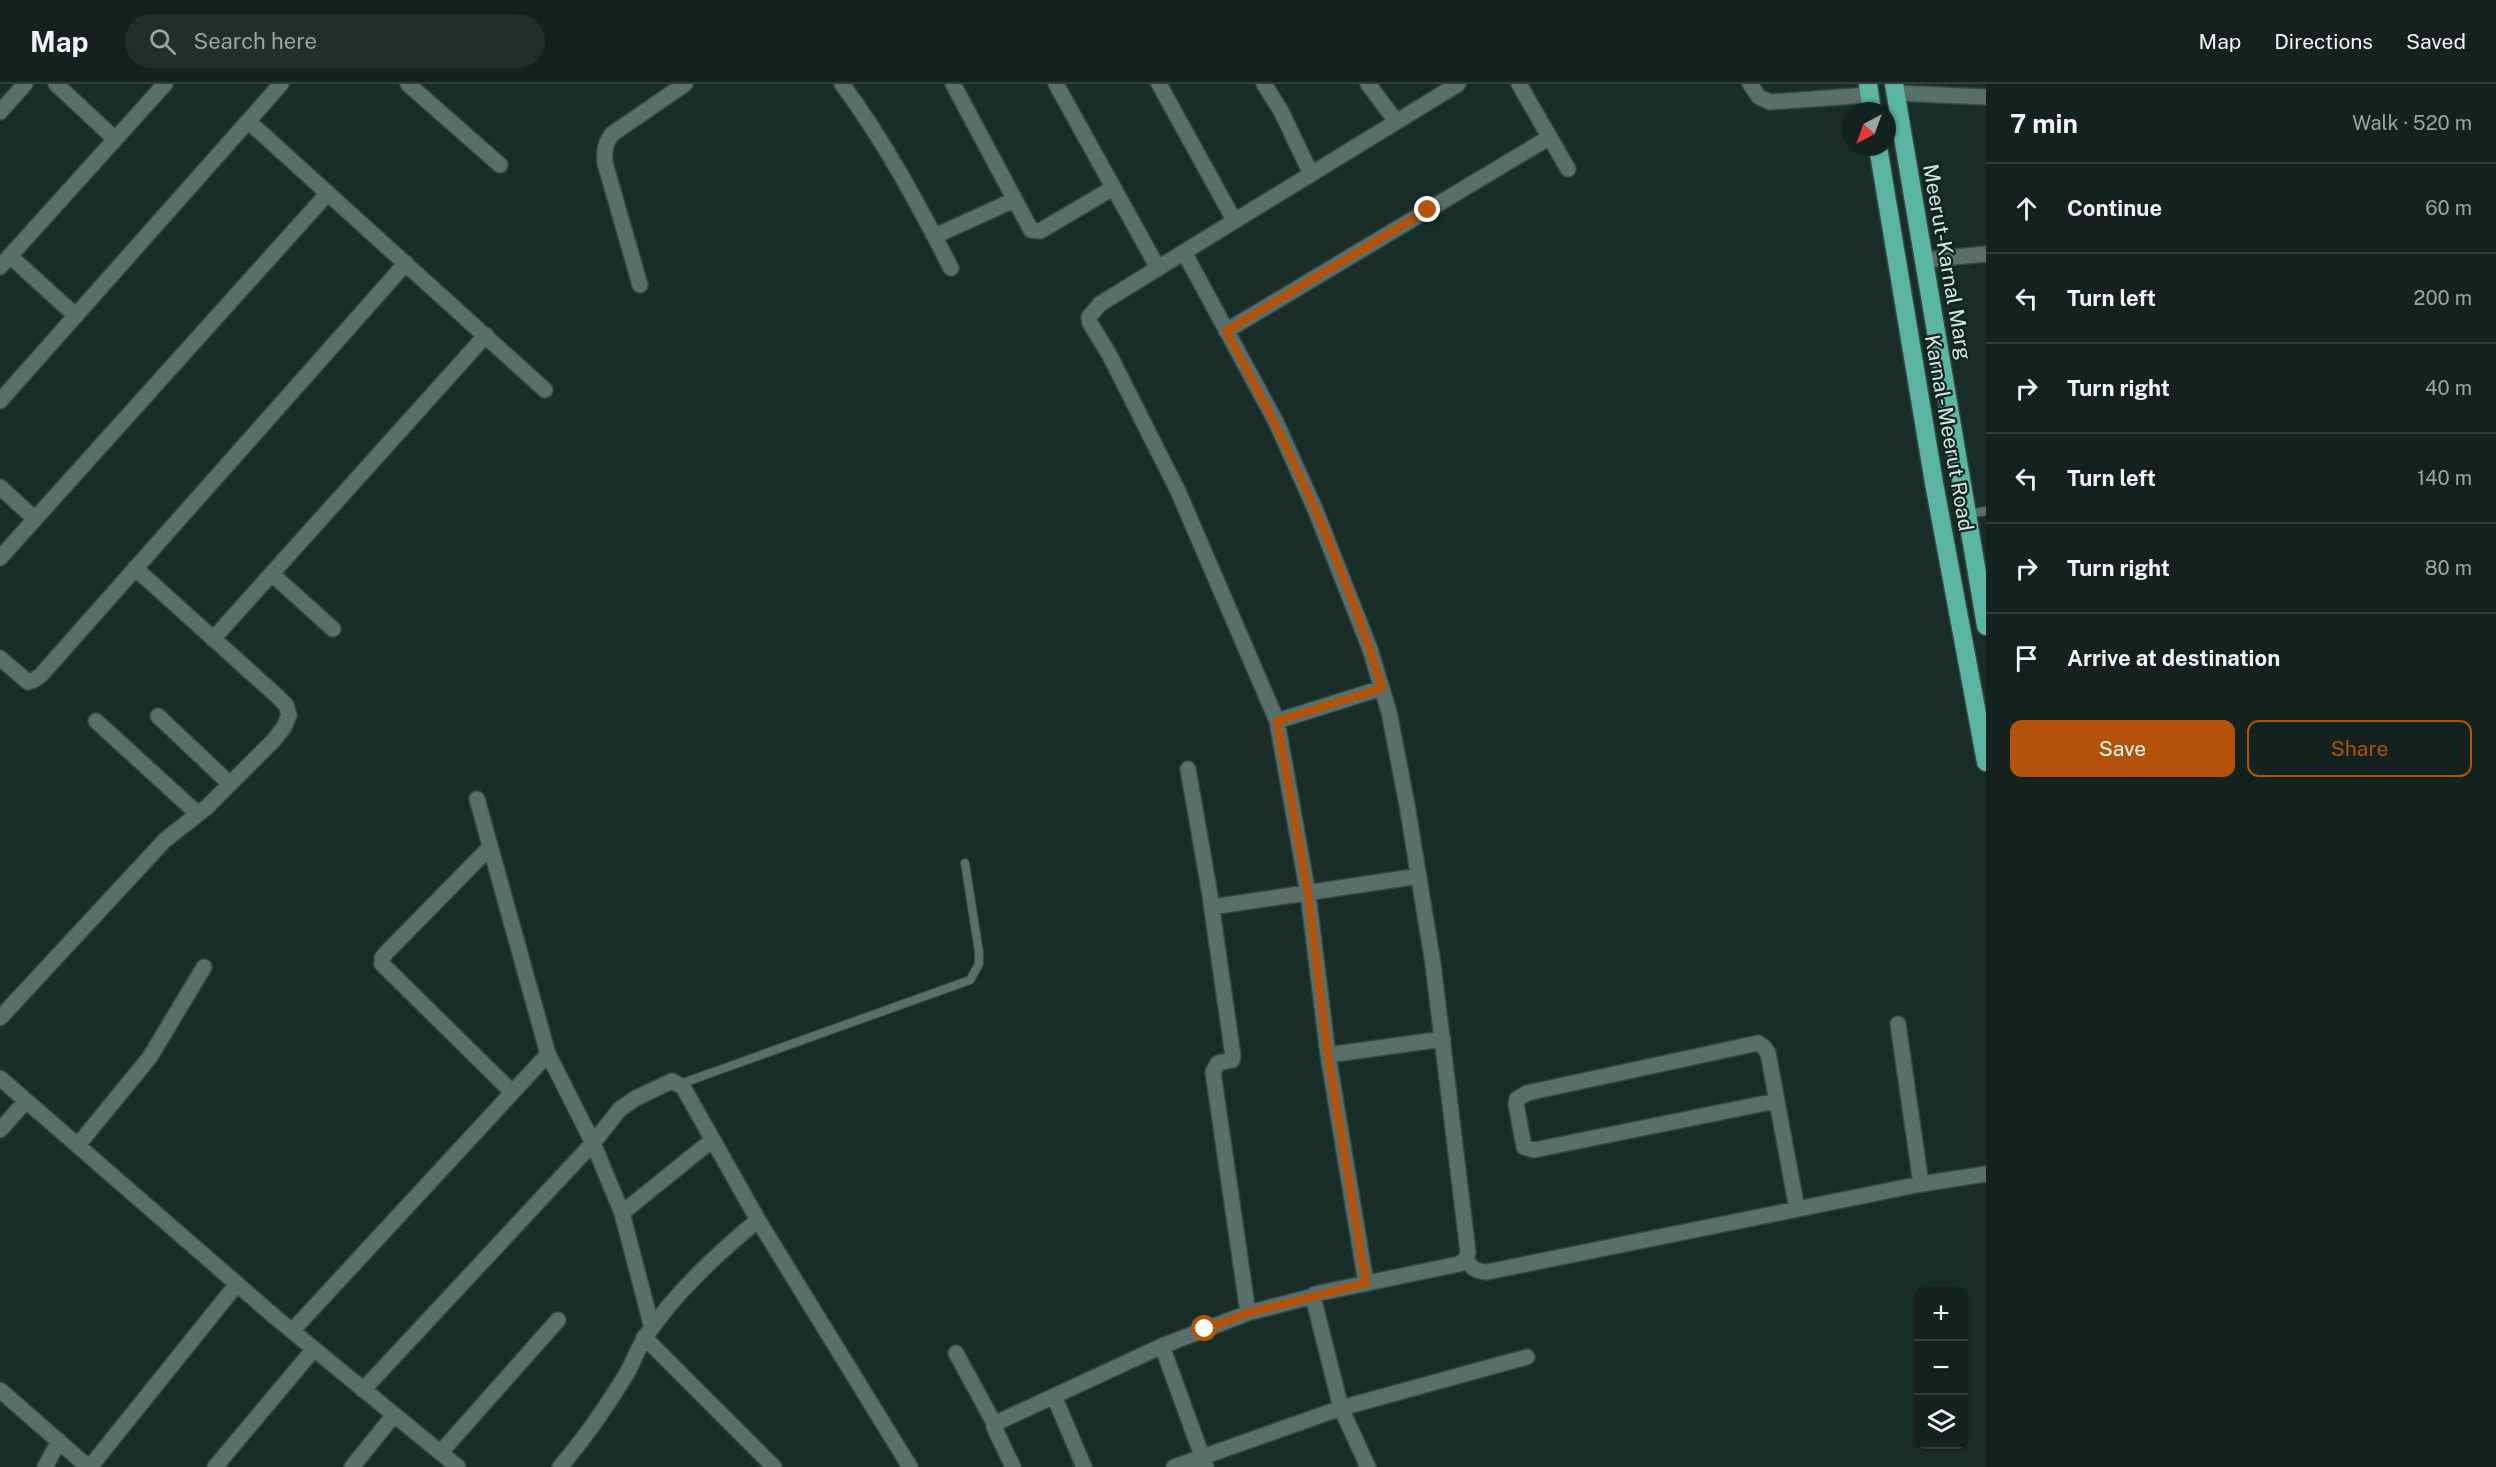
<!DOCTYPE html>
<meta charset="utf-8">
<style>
:root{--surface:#13221e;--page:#202f2b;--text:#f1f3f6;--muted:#9da4a4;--line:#323f3c;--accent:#b45309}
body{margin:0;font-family:"Public Sans",sans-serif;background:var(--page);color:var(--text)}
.controls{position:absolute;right:18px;bottom:18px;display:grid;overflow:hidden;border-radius:12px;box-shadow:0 2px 4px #0004}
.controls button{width:54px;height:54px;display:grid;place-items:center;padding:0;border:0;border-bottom:2px solid var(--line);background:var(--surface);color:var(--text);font:30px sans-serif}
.compass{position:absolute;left:1842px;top:18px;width:54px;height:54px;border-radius:50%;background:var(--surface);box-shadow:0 2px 4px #0004;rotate:221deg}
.stop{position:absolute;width:18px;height:18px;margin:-14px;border:4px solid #b45309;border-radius:50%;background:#fff}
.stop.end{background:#b45309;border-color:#fff;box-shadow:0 2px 6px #0008}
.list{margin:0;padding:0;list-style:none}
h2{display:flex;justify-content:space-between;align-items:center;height:78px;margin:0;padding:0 24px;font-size:26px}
h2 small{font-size:20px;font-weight:400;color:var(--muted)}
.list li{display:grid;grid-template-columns:39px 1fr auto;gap:18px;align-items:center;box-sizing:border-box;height:90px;padding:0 24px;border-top:2px solid var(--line)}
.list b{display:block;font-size:22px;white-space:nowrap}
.list em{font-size:20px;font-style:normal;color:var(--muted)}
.actions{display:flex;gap:12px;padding:18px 24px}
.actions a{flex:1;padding:14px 0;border:2px solid var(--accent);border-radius:12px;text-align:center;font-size:21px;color:var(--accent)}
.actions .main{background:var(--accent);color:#fff}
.icon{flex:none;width:33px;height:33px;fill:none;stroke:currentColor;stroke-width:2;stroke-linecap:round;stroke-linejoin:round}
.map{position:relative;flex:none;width:1986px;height:1383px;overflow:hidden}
header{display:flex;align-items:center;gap:36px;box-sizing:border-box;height:84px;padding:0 30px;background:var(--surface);border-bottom:2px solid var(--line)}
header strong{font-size:28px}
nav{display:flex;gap:33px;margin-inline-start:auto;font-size:21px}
.search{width:420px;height:54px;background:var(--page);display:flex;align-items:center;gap:15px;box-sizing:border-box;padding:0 21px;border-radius:33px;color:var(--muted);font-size:22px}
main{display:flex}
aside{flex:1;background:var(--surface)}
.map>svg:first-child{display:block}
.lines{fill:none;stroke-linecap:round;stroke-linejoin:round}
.lane-casing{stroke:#364743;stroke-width:10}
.street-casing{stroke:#364743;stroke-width:18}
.highway-casing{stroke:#364743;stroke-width:21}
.lane{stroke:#596f69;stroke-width:8}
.street{stroke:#596f69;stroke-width:15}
.highway{stroke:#5ab6a0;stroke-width:18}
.route{stroke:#b45309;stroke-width:8}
.labels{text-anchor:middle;stroke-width:4.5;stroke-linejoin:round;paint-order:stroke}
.street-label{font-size:21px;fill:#d8e5e1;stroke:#0f241f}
</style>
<header>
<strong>Map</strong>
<div class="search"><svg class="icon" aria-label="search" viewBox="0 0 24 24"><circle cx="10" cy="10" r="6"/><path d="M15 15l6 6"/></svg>Search here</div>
<nav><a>Map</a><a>Directions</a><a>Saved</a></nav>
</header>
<main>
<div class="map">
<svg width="1986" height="1383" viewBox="0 0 1986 1383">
<rect width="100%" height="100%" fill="#192d28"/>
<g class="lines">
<!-- lane casing -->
<g class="lane-casing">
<path id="lane" d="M1967,430L1986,427
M680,1000L970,896L979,880V868L965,779"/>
</g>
<!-- street casing -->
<g class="street-casing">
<path id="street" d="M56,0L115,55
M408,0L500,81
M842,0C885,58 918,120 951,184
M953,0L1031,146L1040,147L1113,104
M1056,0L1158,184
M1159,0L1234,136
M1264,0L1281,27L1311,90
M1368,0L1396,37
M1519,0L1568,85
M1750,0L1759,13L1770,18L1869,11
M1896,9L1986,13
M0,28L25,0
M248,37L545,306
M935,152L1014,116
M1184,168L1100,220L1089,233L1090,239L1109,270L1178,407L1277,637L1308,810L1328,971L1366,1199
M10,172L76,232
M1924,176L1986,170
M0,183L165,0
M640,201L605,79C604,67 605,60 612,50L685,0
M1226,247L1550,53
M0,317L281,0
M0,403L35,435
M0,474L328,109
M272,490L333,545
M213,555L486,251
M0,574L28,598L34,596L41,591L406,179
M158,632L230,700
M96,637L198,730
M1277,637L1382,604
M1188,685L1209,805L1233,972L1232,976L1218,979L1213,988L1248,1229
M477,715L548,970L593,1059L622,1129L652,1244
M490,763L386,869L382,874V880L512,1008
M1212,823L1419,792
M0,934L165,756L207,723L274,656L284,643L289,631L286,621L277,612L135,484
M1898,940L1921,1100
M1328,971L1443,955
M0,994L275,1233L458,1383
M1776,1017L1534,1066L1524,1063L1516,1020L1517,1015L1527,1009L1758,959L1764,963L1768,969L1797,1125
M0,1046L26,1017
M78,1061L150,973L204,883
M622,1129L711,1057
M1466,1175C1472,1185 1476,1187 1487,1188L1921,1100L1986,1090
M292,1247L548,970
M644,1253L774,1383
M1162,1262L1206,1383
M956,1269L995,1341
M0,1306L88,1383
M363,1306L593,1059L620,1025L636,1014L672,997L683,1003L758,1136L910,1383
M1054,1312L1084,1383
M441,1368L558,1236
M45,1383L59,1357
M90,1383L237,1200
M215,1383L314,1265
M352,1383L394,1331
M560,1383C585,1354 607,1322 627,1289C634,1277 638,1263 646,1252C677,1207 716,1171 758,1136
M1013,1383L994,1343L998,1338L1162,1262L1248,1229L1314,1212
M1174,1383L1341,1324L1527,1273
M1368,1383L1341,1324L1313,1213L1315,1210L1459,1180L1466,1175L1468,1168L1433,880L1407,721L1389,628L1370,565L1315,425L1276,338L1184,168L1458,0"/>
</g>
<!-- highway casing -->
<g class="highway-casing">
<path id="highway" d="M1868,0L1872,27
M1894,0L1986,542
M1878,63L1934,399L1986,678"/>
</g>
<!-- lane -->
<use href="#lane" class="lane"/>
<!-- street -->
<use href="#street" class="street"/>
<!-- highway -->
<use href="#highway" class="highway"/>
</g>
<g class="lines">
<!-- route -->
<path class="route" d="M1205,1245L1248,1229L1366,1199L1328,972L1308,810L1277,637L1382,604C1344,479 1289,361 1226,247L1428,126"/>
</g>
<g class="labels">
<!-- street labels -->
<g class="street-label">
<text transform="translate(1947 178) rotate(80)" y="7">Meerut-Karnal Marg</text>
<text transform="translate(1949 349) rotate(80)" y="7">Karnal- Meerut Road</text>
</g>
</g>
</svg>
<div class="controls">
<button>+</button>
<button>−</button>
<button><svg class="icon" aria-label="layers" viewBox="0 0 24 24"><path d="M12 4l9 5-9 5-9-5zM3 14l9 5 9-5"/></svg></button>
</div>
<svg class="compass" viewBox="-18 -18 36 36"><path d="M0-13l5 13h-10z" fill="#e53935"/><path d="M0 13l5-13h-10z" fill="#9da4a4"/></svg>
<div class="stop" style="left:1205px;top:1245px"></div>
<div class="stop end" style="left:1428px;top:126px"></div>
</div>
<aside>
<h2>7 min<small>Walk · 520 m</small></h2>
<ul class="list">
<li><svg class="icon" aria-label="ahead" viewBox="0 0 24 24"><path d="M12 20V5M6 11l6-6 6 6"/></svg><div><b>Continue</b></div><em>60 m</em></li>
<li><svg class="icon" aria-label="left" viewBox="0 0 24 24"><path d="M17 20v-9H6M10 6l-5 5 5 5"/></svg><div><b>Turn left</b></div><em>200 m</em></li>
<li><svg class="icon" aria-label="right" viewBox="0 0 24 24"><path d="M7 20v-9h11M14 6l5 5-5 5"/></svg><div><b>Turn right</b></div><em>40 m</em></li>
<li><svg class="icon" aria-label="left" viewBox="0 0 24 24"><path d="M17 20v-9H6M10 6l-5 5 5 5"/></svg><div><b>Turn left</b></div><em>140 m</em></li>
<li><svg class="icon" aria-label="right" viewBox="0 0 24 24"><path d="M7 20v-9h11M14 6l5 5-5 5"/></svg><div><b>Turn right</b></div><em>80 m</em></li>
<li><svg class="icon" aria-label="arrive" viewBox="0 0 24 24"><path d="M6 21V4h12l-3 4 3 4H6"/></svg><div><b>Arrive at destination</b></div></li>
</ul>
<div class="actions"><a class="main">Save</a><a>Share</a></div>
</aside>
</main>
